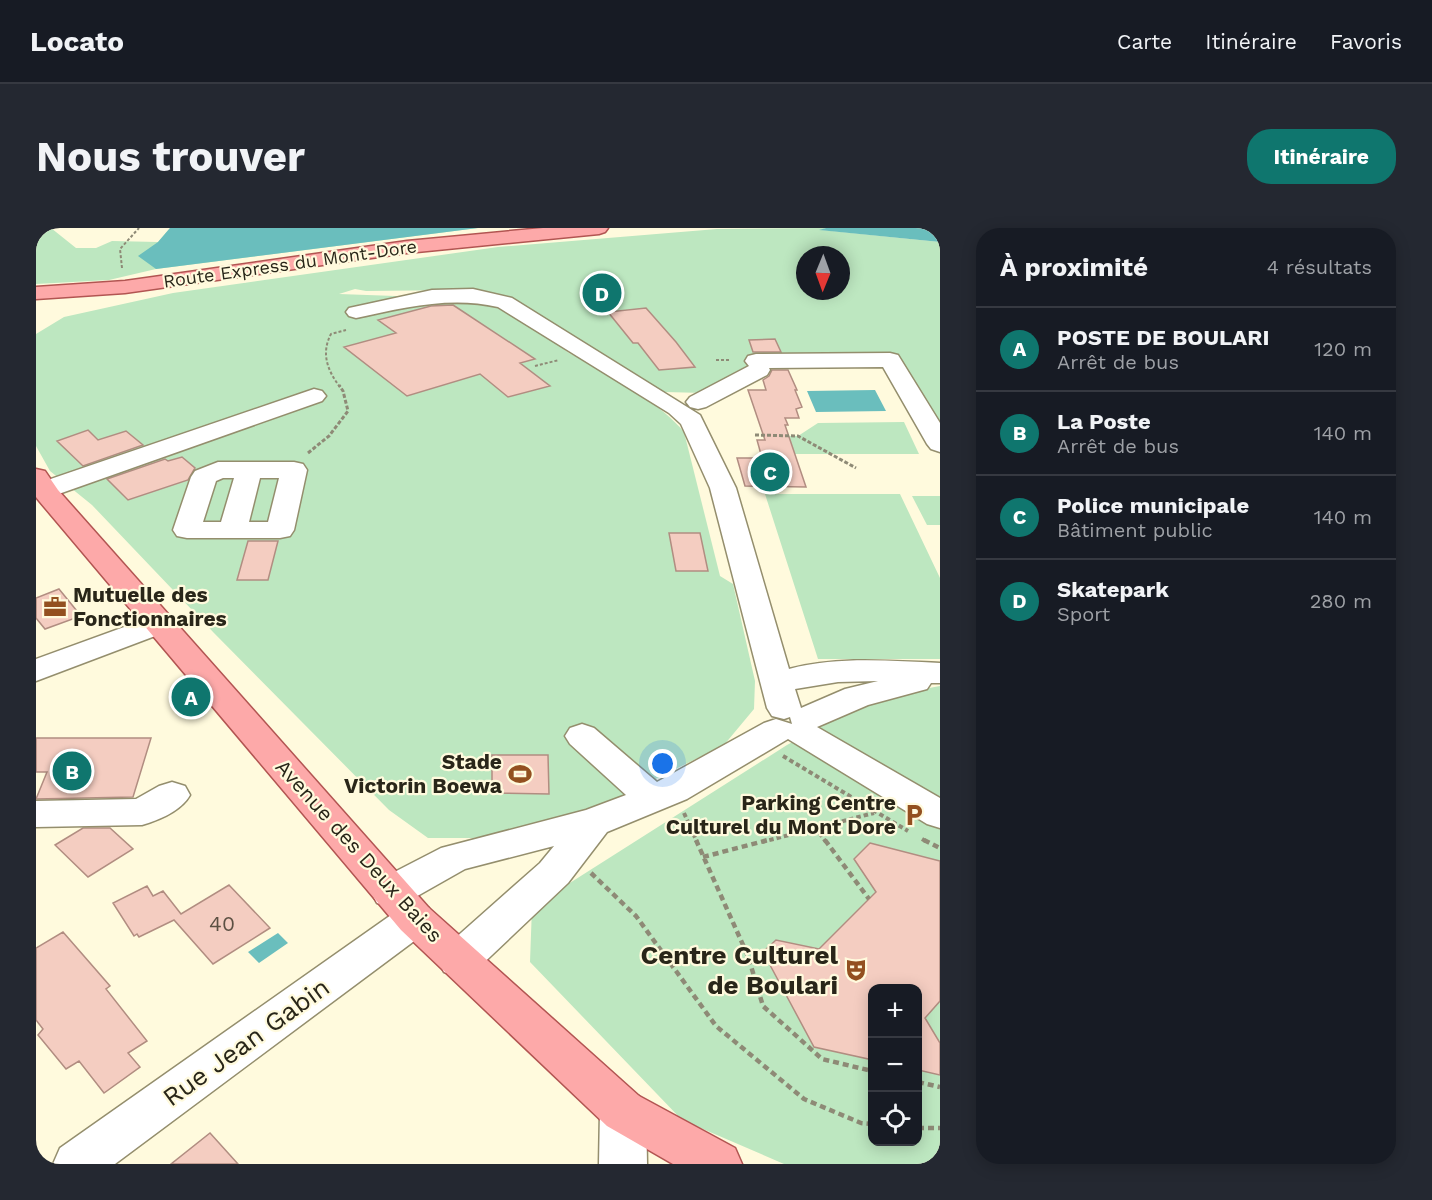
<!DOCTYPE html>
<html lang="fr">
<meta charset="utf-8">
<style>
:root{--surface:#171b24;--page:#242831;--text:#f1f3f6;--muted:#9ea1a6;--line:#363941;--accent:#0f766e}
body{margin:0;font-family:"Work Sans",sans-serif;background:var(--page);color:var(--text)}
.controls{position:absolute;right:18px;bottom:18px;display:grid;overflow:hidden;border-radius:12px;box-shadow:0 3px 15px #0003}
.controls button{width:54px;height:54px;display:grid;place-items:center;padding:0;border:0;border-bottom:2px solid var(--line);background:var(--surface);color:var(--text);font:30px sans-serif}
.compass{position:absolute;left:760px;top:18px;width:54px;height:54px;border-radius:50%;background:var(--surface);box-shadow:0 3px 15px #0003;rotate:181deg}
.you{position:absolute;left:627px;top:536px;width:21px;height:21px;margin:-15px;border:4px solid #fff;border-radius:50%;background:#1a73e8;box-shadow:0 0 0 9px #1a73e833}
.badge{display:grid;place-items:center;width:39px;height:39px;border-radius:50%;background:var(--accent);color:#fff;font-size:20px;font-weight:700}
.pin{position:absolute;translate:-50% -50%;border:3px solid #fff;box-shadow:0 2px 6px #0006}
.list{margin:0;padding:0;list-style:none}
h2{display:flex;justify-content:space-between;align-items:center;height:78px;margin:0;padding:0 24px;font-size:26px}
h2 small{font-size:20px;font-weight:400;color:var(--muted)}
.list li{display:grid;grid-template-columns:39px 1fr auto;gap:18px;align-items:center;box-sizing:border-box;height:84px;padding:0 24px;border-top:2px solid var(--line)}
.list b{display:block;font-size:22px;white-space:nowrap}
.list p{margin:0;font-size:20px;white-space:nowrap;color:var(--muted)}
.list em{font-size:20px;font-style:normal;color:var(--muted)}
.icon{flex:none;width:33px;height:33px;fill:none;stroke:currentColor;stroke-width:2;stroke-linecap:round;stroke-linejoin:round}
.map{position:relative;flex:none;width:904px;height:936px;overflow:hidden;border-radius:24px}
header{display:flex;align-items:center;gap:36px;box-sizing:border-box;height:84px;padding:0 30px;background:var(--surface);border-bottom:2px solid var(--line)}
header strong{font-size:28px}
nav{display:flex;gap:33px;margin-inline-start:auto;font-size:21px}
.intro{display:flex;align-items:center;justify-content:space-between;box-sizing:border-box;height:144px;padding:0 36px}
h1{margin:0;font-size:42px}
.button{padding:15px 27px;border-radius:24px;background:var(--accent);color:#fff;font-size:21px;font-weight:700}
main{display:flex;gap:36px;padding:0 36px}
aside{flex:1;background:var(--surface);border-radius:24px;box-shadow:0 3px 15px #0003}
.map>svg:first-child{display:block}
.green{fill:#bde7c0;fill-rule:evenodd}
.water{fill:#6abebd}
.building{fill:#f4cdc1;stroke:#b18d81;stroke-width:1.5}
.lines{fill:none;stroke-linecap:round;stroke-linejoin:round}
.minor-casing{stroke:#948e6d;stroke-width:3}
.major-casing{stroke:#b25552;stroke-width:3}
.path-far3{stroke:#8e8a76;stroke-width:2;stroke-dasharray:3 2;stroke-linecap:butt}
.path-far2{stroke:#8e8a76;stroke-width:3;stroke-dasharray:4 2;stroke-linecap:butt}
.path-far1{stroke:#8e8a76;stroke-width:4;stroke-dasharray:4.5 3;stroke-linecap:butt}
.path{stroke:#8e8a76;stroke-width:4.5;stroke-dasharray:6 4;stroke-linecap:butt}
.minor{fill:#fff;fill-rule:evenodd}
.major{fill:#fda9a9;fill-rule:evenodd}
.labels{text-anchor:middle;stroke-width:4.5;stroke-linejoin:round;paint-order:stroke}
.far-street-label{font-size:18px;fill:#292619;stroke:#fffadd}
.poi-label{font-size:21px;font-weight:bold;fill:#292619;stroke:#fffadd;text-anchor:end}
.street-label{font-size:21px;fill:#292619;stroke:#fffadd}
.near-number-label{font-size:21px;fill:#5c5043}
.near-poi-label{font-size:26px;font-weight:bold;fill:#292619;stroke:#fffadd;text-anchor:end}
.near-street-label{font-size:26px;fill:#292619;stroke:#fffadd}
</style>
<header>
<strong>Locato</strong>
<nav><a>Carte</a><a>Itinéraire</a><a>Favoris</a></nav>
</header>
<div class="intro"><h1>Nous trouver</h1><a class="button">Itinéraire</a></div>
<main>
<div class="map">
<svg width="904" height="936" viewBox="0 0 904 936">
<rect width="100%" height="100%" fill="#fffadd"/>
<!-- green -->
<path class="green" d="M0,0H15L40,20H60L76,13L122,14L134,0H442L120,41L73,52L0,56Z
M790,0L785,2L904,14V206L865,134L728,131L669,165L628,164L601,150L487,78L464,67L429,62L330,63L319,61L303,66L416,70L439,69L460,77L527,120C535,128 541,128 551,133C577,146 630,181 648,204L684,348L697,356L719,453L718,481L688,517L577,572L498,598L437,610H392L353,582L178,405L56,277L14,243L0,218V106L28,89L137,65L462,19L681,1ZM769,27H805V63H769Z
M868,194L883,226H758L752,208H762L782,195Z
M729,266H864L904,350V431H782Z
M876,268H904V297H891Z
M904,458V936H748L646,892L494,734L496,679L751,517L809,486L839,470ZM836,760H882V914H836Z"/>
<!-- water -->
<path class="water" d="M134,0H442L120,41L102,28L122,14Z
M790,0H904V14L783,2Z
M839,162L850,183L780,184L771,163Z
M242,705L252,715L223,735L212,724Z"/>
<!-- building -->
<path class="building" d="M417,77L499,131L484,135L514,158L472,169L444,146L371,168L308,119L360,105L342,92L395,78Z
M610,80L640,114L659,139L623,142L602,115H597L572,84Z
M739,111L745,124H717L713,112Z
M736,142H752L761,162H759L766,179L760,181L763,190H749L752,197H749L770,259L709,258L701,230H726L721,212H729L712,162H730L727,152L733,148Z
M52,202L62,212L90,203L107,217L47,238L21,213Z
M146,229L159,240L152,252L92,272L71,251L129,231L132,233Z
M633,305H664L672,343H640Z
M212,313H242L232,352H201Z
M23,361L45,388L9,401L0,390V370Z
M0,510H115L97,569L0,571L11,544H0Z
M456,527H512L513,566L456,565Z
M47,600H74L97,621L52,649L19,617Z
M834,615L904,633V773L889,790L904,815V847L882,842V760H837V832L778,819L727,724L740,712L783,721L840,664L818,631Z
M193,657L234,700L177,736L138,692L103,709L101,706L98,708L77,675L111,658L117,668L127,663L145,686Z
M27,704L74,758L70,761L111,813L92,825L104,839L68,865L43,833L30,841L2,807L7,801L0,792V720Z
M174,905L202,936H135Z"/>
<g class="lines">
<!-- minor casing -->
<g class="minor-casing">
<path id="minor" d="M437,61L476,70L664,187L700,260L753,441C802,428 854,433 904,435V455H895L891,461L832,477L781,499L904,570V600L891,596L752,511L651,571L571,604L532,655L438,744L423,749L408,744L402,732L408,720L504,635L518,618L429,641L369,675L355,679L341,675L335,664L341,653L405,620L550,582L590,567L534,516L529,508L534,500L546,496L558,500L621,554L728,495L740,491L756,496L754,489L748,491L736,488L731,480L674,260L645,196L633,185L462,79C413,68 368,80 320,90L313,88L310,84L313,80L396,62ZM842,453L809,461L765,480L759,461L802,454Z
M854,125L862,127L904,195V224L895,221L891,216L847,139L733,140L734,142L731,147L670,179L662,181L654,179L650,174L654,169L713,138L709,133L712,128L720,126Z
M278,161L286,163L290,168L286,173L17,268L8,270L0,268V256Z
M182,234H258L267,236L271,242L258,302L254,308L244,310H151L141,308L137,302L155,249L159,243ZM187,250H198L185,294H167L180,253ZM224,250H243L232,294H213Z
M124,386L135,388L139,395L135,402L0,453V431Z
M136,554L149,558L154,567C145,583 123,592 106,597L0,599V573L100,571L123,558Z
M379,675L393,680L399,691L393,702L79,936H17L24,920L365,680Z
M587,862L603,868L610,883L611,936H563L564,883L571,868Z"/>
</g>
<!-- major casing -->
<g class="major-casing">
<path id="major" d="M507,0H572L569,4L563,6L371,25L89,65L0,71V59L89,53L371,13Z
M0,241L9,243L22,262L393,680L603,868L699,920L706,936H637L571,898L365,702L4,274L0,269Z"/>
</g>
<!-- path-far3 -->
<path class="path-far3" d="M86,40L84,21L103,0
M680,132H695
M499,138L523,132
M304,159C291,142 285,125 295,106L310,102"/>
<!-- path-far2 -->
<path class="path-far2" d="M719,207L762,208L820,240
M272,225L293,208L312,183L307,163L303,157"/>
<!-- path-far1 -->
<path class="path-far1" d="M747,528L872,603
M648,585L661,614
M779,599L790,614
M886,611L891,614
M726,614L838,585"/>
<!-- path -->
<path class="path" d="M660,612L712,728L727,778L786,831L836,843
M789,612L833,671
M888,612L904,620
M667,629L732,612
M555,645L600,688L680,798L768,871L825,895L836,896
M882,854L904,859
M882,900H904"/>
<!-- minor -->
<use href="#minor" class="minor"/>
<!-- major -->
<use href="#major" class="major"/>
</g>
<!-- icons -->
<defs>
<g id="office-bare" transform="scale(1.8)"><path d="M-6-3h4V-5.5h4V-3h4V5H-6ZM-1-4.5V-3h2v-1.5ZM-6 0V1H6V0Z" fill="#935020" stroke="#fffadd" stroke-width="2.5" paint-order="stroke"/></g>
<g id="stadium-bare" transform="scale(1.8)"><path d="M0-5a6.5 5 0 1 0 0 10a6.5 5 0 1 0 0-10ZM-3.5-1.8h7v3.6h-7Z" fill="#935020" stroke="#fffadd" stroke-width="2.5" paint-order="stroke"/></g>
<g id="parking-bare" transform="scale(1.8)"><path d="M-3.5-5.5H1a3.5 3.5 0 0 1 0 7H-1V5.5H-3.5ZM-1-3.4V-.6H.8a1.4 1.4 0 0 0 0-2.8Z" fill="#935020" stroke="#fffadd" stroke-width="2.5" paint-order="stroke"/></g>
<g id="theatre-bare" transform="scale(1.8)"><path d="M-5-5.5Q0-4 5-5.5V0Q5 5 0 6Q-5 5-5 0ZM-3.3-2.5H-1v1.5H-3.3ZM1-2.5H3.3v1.5H1ZM-2.8 1Q0 5.5 2.8 1Z" fill="#935020" stroke="#fffadd" stroke-width="2.5" paint-order="stroke"/></g>
</defs>
<g fill-rule="evenodd">
<use href="#office-bare" x="19" y="379"/>
<use href="#stadium-bare" x="484" y="546"/>
<use href="#parking-bare" x="878" y="587"/>
<use href="#theatre-bare" x="820" y="742"/>
</g>
<g class="labels">
<!-- far-street labels -->
<g class="far-street-label">
<text transform="translate(254 36) rotate(-8)" y="6">Route Express du Mont-Dore</text>
</g>
<!-- poi labels -->
<g class="poi-label">
<text x="37" y="374" text-anchor="start">Mutuelle des<tspan x="37" dy="24">Fonctionnaires</tspan></text>
<text x="466" y="541">Stade<tspan x="466" dy="24">Victorin Boewa</tspan></text>
<text x="860" y="582">Parking Centre<tspan x="860" dy="24">Culturel du Mont Dore</tspan></text>
</g>
<!-- street labels -->
<g class="street-label">
<text transform="translate(323 623) rotate(48)" y="7">Avenue des Deux Baies</text>
</g>
<!-- near-number labels -->
<g class="near-number-label">
<text x="186" y="703">40</text>
</g>
<!-- near-poi labels -->
<g class="near-poi-label">
<text x="802" y="736">Centre Culturel<tspan x="802" dy="30">de Boulari</tspan></text>
</g>
<!-- near-street labels -->
<g class="near-street-label">
<text transform="translate(210 814) rotate(-36)" y="9">Rue Jean Gabin</text>
</g>
</g>
</svg>
<div class="controls">
<button>+</button>
<button>−</button>
<button><svg class="icon" aria-label="locate" viewBox="0 0 24 24"><circle cx="12" cy="12" r="6"/><path d="M12 2v4M12 18v4M2 12h4M18 12h4"/></svg></button>
</div>
<svg class="compass" viewBox="-18 -18 36 36"><path d="M0-13l5 13h-10z" fill="#e53935"/><path d="M0 13l5-13h-10z" fill="#9ea1a6"/></svg>
<div class="you"></div>
<div class="pin badge" style="left:155px;top:469px">A</div>
<div class="pin badge" style="left:36px;top:543px">B</div>
<div class="pin badge" style="left:734px;top:244px">C</div>
<div class="pin badge" style="left:566px;top:65px">D</div>
</div>
<aside>
<h2>À proximité<small>4 résultats</small></h2>
<ul class="list">
<li><span class="badge">A</span><div><b>POSTE DE BOULARI</b><p>Arrêt de bus</p></div><em>120 m</em></li>
<li><span class="badge">B</span><div><b>La Poste</b><p>Arrêt de bus</p></div><em>140 m</em></li>
<li><span class="badge">C</span><div><b>Police municipale</b><p>Bâtiment public</p></div><em>140 m</em></li>
<li><span class="badge">D</span><div><b>Skatepark</b><p>Sport</p></div><em>280 m</em></li>
</ul>
</aside>
</main>
